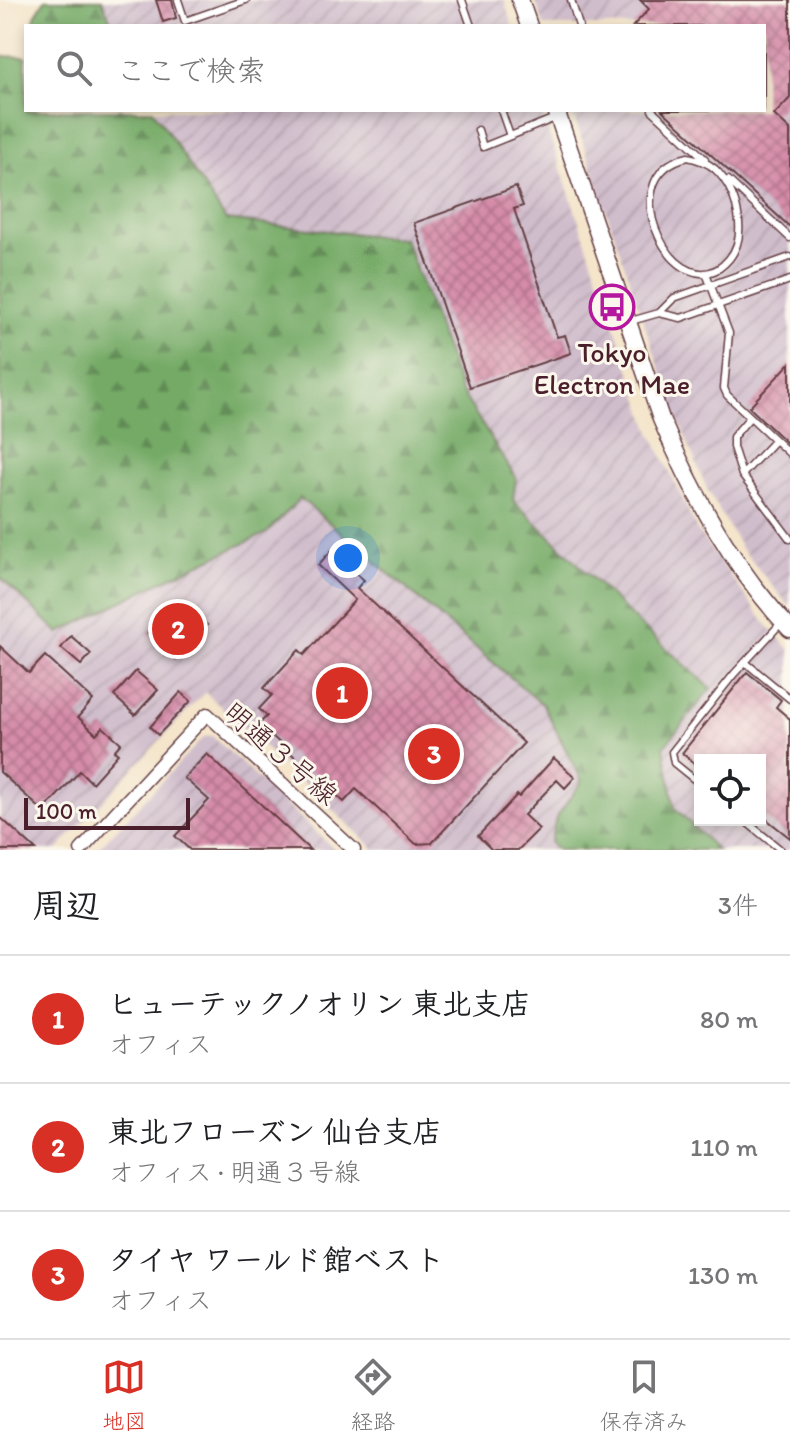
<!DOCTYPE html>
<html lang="ja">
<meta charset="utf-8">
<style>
:root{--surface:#fff;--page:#f6f6f6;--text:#202124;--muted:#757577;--line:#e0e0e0;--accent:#d93025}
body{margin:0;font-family:Itim,"Klee One",sans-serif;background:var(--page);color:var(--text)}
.controls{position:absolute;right:24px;bottom:24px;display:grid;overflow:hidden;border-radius:0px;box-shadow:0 4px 12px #0003}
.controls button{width:72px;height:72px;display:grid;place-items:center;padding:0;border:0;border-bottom:2px solid var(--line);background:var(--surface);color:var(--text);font:40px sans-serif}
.scale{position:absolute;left:24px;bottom:20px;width:166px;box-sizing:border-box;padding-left:8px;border:4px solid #4a1f2b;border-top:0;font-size:22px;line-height:28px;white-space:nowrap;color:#4a1f2b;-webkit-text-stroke:6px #fbf7ec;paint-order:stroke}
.you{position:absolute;left:348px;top:558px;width:28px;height:28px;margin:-20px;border:6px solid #fff;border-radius:50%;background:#1a73e8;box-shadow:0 0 0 12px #1a73e833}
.badge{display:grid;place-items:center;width:52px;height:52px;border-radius:50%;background:var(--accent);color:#fff;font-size:26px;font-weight:700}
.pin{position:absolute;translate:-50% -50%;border:4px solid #fff;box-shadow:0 2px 8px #0006}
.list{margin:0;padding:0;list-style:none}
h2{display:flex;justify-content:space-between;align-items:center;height:104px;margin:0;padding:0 32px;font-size:34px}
h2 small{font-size:26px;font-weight:400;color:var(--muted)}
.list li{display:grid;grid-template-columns:52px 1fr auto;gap:24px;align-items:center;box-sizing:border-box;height:128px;padding:0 32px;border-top:2px solid var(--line)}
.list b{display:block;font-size:30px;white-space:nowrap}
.list p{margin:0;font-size:26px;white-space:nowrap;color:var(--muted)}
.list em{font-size:26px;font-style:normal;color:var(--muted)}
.icon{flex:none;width:44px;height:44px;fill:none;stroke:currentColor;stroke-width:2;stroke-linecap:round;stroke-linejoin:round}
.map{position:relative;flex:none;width:790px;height:850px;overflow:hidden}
.search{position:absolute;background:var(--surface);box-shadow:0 4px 12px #0003;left:24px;right:24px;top:24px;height:88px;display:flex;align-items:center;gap:20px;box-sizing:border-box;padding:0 28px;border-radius:0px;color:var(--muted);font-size:30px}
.sheet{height:488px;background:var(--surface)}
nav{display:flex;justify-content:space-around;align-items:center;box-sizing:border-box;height:112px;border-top:2px solid var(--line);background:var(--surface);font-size:22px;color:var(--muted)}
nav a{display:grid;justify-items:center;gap:4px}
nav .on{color:var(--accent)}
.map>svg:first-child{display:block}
.industrial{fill:url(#industrial-furrows);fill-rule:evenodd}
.forest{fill:url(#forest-firs);stroke:#5f6448;stroke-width:2}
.building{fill:url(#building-cross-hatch)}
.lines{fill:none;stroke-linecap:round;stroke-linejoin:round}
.service-casing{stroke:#643d43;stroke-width:9}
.minor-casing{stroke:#643d43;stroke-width:15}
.tertiary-casing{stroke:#643d43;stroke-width:19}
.service{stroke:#fff;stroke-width:6}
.minor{stroke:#fff;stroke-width:12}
.tertiary{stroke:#fff;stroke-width:16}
.labels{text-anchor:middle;stroke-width:6;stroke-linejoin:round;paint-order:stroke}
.poi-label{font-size:28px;fill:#4a1f2b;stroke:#fbf7ec}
.street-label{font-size:28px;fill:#4a1f2b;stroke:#fbf7ec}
</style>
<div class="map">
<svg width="790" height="850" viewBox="0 0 790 850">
<defs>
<pattern id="industrial-furrows" width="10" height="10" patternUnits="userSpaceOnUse" patternTransform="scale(2)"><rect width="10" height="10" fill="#d0bdcc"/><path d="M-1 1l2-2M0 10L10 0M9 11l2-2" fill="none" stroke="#b4a2af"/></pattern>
<pattern id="forest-firs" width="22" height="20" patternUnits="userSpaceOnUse" patternTransform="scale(2)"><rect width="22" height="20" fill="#74aa66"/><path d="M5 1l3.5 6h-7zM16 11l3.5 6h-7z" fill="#618a54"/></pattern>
<pattern id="building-cross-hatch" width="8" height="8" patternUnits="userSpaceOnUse" patternTransform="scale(2)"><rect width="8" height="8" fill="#d68ca9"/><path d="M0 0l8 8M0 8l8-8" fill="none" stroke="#b0728a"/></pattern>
</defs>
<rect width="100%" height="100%" fill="#fbf7ec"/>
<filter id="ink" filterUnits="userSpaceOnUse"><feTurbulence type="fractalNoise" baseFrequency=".0125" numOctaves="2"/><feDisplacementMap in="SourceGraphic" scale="16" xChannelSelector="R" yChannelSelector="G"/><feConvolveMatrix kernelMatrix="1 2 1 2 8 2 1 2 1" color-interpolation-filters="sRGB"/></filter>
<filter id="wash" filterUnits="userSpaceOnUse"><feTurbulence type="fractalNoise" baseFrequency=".006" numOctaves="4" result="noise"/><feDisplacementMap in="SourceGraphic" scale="32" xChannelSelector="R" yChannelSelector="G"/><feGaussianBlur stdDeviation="1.8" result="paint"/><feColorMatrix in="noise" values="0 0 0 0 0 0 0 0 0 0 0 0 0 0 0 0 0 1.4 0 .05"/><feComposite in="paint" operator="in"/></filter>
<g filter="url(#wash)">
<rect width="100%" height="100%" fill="#f4e5cb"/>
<!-- industrial -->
<path class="industrial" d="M102,0H504L512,26H113Z
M535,0H790V607L741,548L707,489L672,405L572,110H764V26H544Z
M153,110H541L650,430L698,532L767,625L790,650V850H717L675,808L664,747L711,687L635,620L513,499L516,478L461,391L405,239L226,220ZM700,760H760V820H700Z
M299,498L543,705L582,781L556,818L558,850H376L205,692L57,850H0V577L59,633L154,585L267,533Z
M212,736L335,850H97L204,737Z"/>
<!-- forest -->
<path class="forest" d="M45,0H102L113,26H33L35,16Z
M0,56L26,57V110H153L226,220L405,239L461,391L516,478L513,500L635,620L711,688L664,747L675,808L717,850H557L550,843L556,818L582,781L543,705L300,498L267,533L154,585L59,633L0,577Z"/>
<g id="blocks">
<!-- building -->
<path class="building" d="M156,0H172L176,18L163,22Z
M640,0H790V98L774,115L790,130V227L662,110H764V26H633L649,9Z
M516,187L523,206L514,209L557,337L565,335L571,353L470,387L414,223Z
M790,363V446L749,407Z
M331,551L364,580L357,588L524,743L432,843L416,844L356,789L344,802L259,724L267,716L259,709L272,695L264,688L299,650L304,655L355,600L318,565Z
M180,600L207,625L176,659L148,633Z
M71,636L91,654L81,665L61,648Z
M0,646L29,673L45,656L93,700L78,717L96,734L103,727L121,743L114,751L118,754L92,783L80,771L43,811L0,772Z
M136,671L158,690L135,715L114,696Z
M747,672L781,700L776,707L790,719V838L760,814V760H700V768L682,753Z
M181,692L191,701L158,735L150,727Z
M207,754L310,850H190L175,836L209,800L184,778Z
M554,758L575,777L565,788L557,780L524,815L539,829L518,850H492L478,836L517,795L519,797Z
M0,817L36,850H0Z"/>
</g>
</g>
<g filter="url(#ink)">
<use href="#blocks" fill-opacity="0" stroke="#643d43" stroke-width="2"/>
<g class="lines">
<!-- service casing -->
<g class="service-casing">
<path id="service" d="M178,0L185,21L246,0
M462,0L471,26
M571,0L579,26
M501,110L510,136
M652,110L705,159
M478,130L483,147L555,118
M688,157C698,159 707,162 715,169C737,190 749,235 729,259C680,318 605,175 688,157Z
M728,180L790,238
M706,273L729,333L724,388L727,395L775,440L742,475L733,447V437L750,417
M659,313L674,298L790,257
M631,321L659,313L681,318L790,280
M775,440L790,454
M742,475L790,539
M745,662L790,699
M700,784L674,763L672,752L734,674L783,621
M744,820L781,850"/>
</g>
<!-- minor casing -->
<g class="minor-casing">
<path id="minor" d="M81,850L207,714L354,850"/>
</g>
<!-- tertiary casing -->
<g class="tertiary-casing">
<path id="tertiary" d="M520,0L529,26
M556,110L661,419C694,496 733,568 790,629"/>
</g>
<!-- service -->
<use href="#service" class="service"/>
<!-- minor -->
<use href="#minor" class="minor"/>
<!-- tertiary -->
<use href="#tertiary" class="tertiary"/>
</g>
</g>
<!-- icons -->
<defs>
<g id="bus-ring" transform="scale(2.3)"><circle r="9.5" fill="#fbf7ec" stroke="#b5179e" stroke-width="1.5"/><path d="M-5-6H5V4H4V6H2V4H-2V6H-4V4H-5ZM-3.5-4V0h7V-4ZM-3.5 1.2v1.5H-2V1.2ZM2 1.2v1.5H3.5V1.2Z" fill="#b5179e"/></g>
</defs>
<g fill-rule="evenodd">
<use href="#bus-ring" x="612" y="307"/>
</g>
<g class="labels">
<!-- poi labels -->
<g class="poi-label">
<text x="612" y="362">Tokyo<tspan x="612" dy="32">Electron Mae</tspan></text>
</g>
<!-- street labels -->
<g class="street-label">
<text transform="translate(281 753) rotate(41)" y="10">明通３号線</text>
</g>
</g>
</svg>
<div class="controls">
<button><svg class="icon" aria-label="locate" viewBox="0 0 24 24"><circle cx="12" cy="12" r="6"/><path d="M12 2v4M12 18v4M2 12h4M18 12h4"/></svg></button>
</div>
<div class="scale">100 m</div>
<div class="you"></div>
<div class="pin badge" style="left:342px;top:693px">1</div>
<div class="pin badge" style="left:178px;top:629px">2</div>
<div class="pin badge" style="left:434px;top:754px">3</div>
<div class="search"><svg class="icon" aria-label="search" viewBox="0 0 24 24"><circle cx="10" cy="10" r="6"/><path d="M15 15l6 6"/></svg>ここで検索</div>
</div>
<section class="sheet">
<h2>周辺<small>3件</small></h2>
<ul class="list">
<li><span class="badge">1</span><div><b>ヒューテックノオリン 東北支店</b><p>オフィス</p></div><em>80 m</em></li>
<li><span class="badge">2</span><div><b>東北フローズン 仙台支店</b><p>オフィス · 明通３号線</p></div><em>110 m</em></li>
<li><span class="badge">3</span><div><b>タイヤ ワールド館ベスト</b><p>オフィス</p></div><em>130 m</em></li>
</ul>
</section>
<nav>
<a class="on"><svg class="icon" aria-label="map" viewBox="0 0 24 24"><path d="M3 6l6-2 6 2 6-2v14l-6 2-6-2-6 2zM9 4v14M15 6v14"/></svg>地図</a>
<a><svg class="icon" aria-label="directions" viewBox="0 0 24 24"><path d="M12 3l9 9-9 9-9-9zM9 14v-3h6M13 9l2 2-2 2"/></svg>経路</a>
<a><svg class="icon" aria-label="saved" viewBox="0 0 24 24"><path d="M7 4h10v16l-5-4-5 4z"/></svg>保存済み</a>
</nav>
